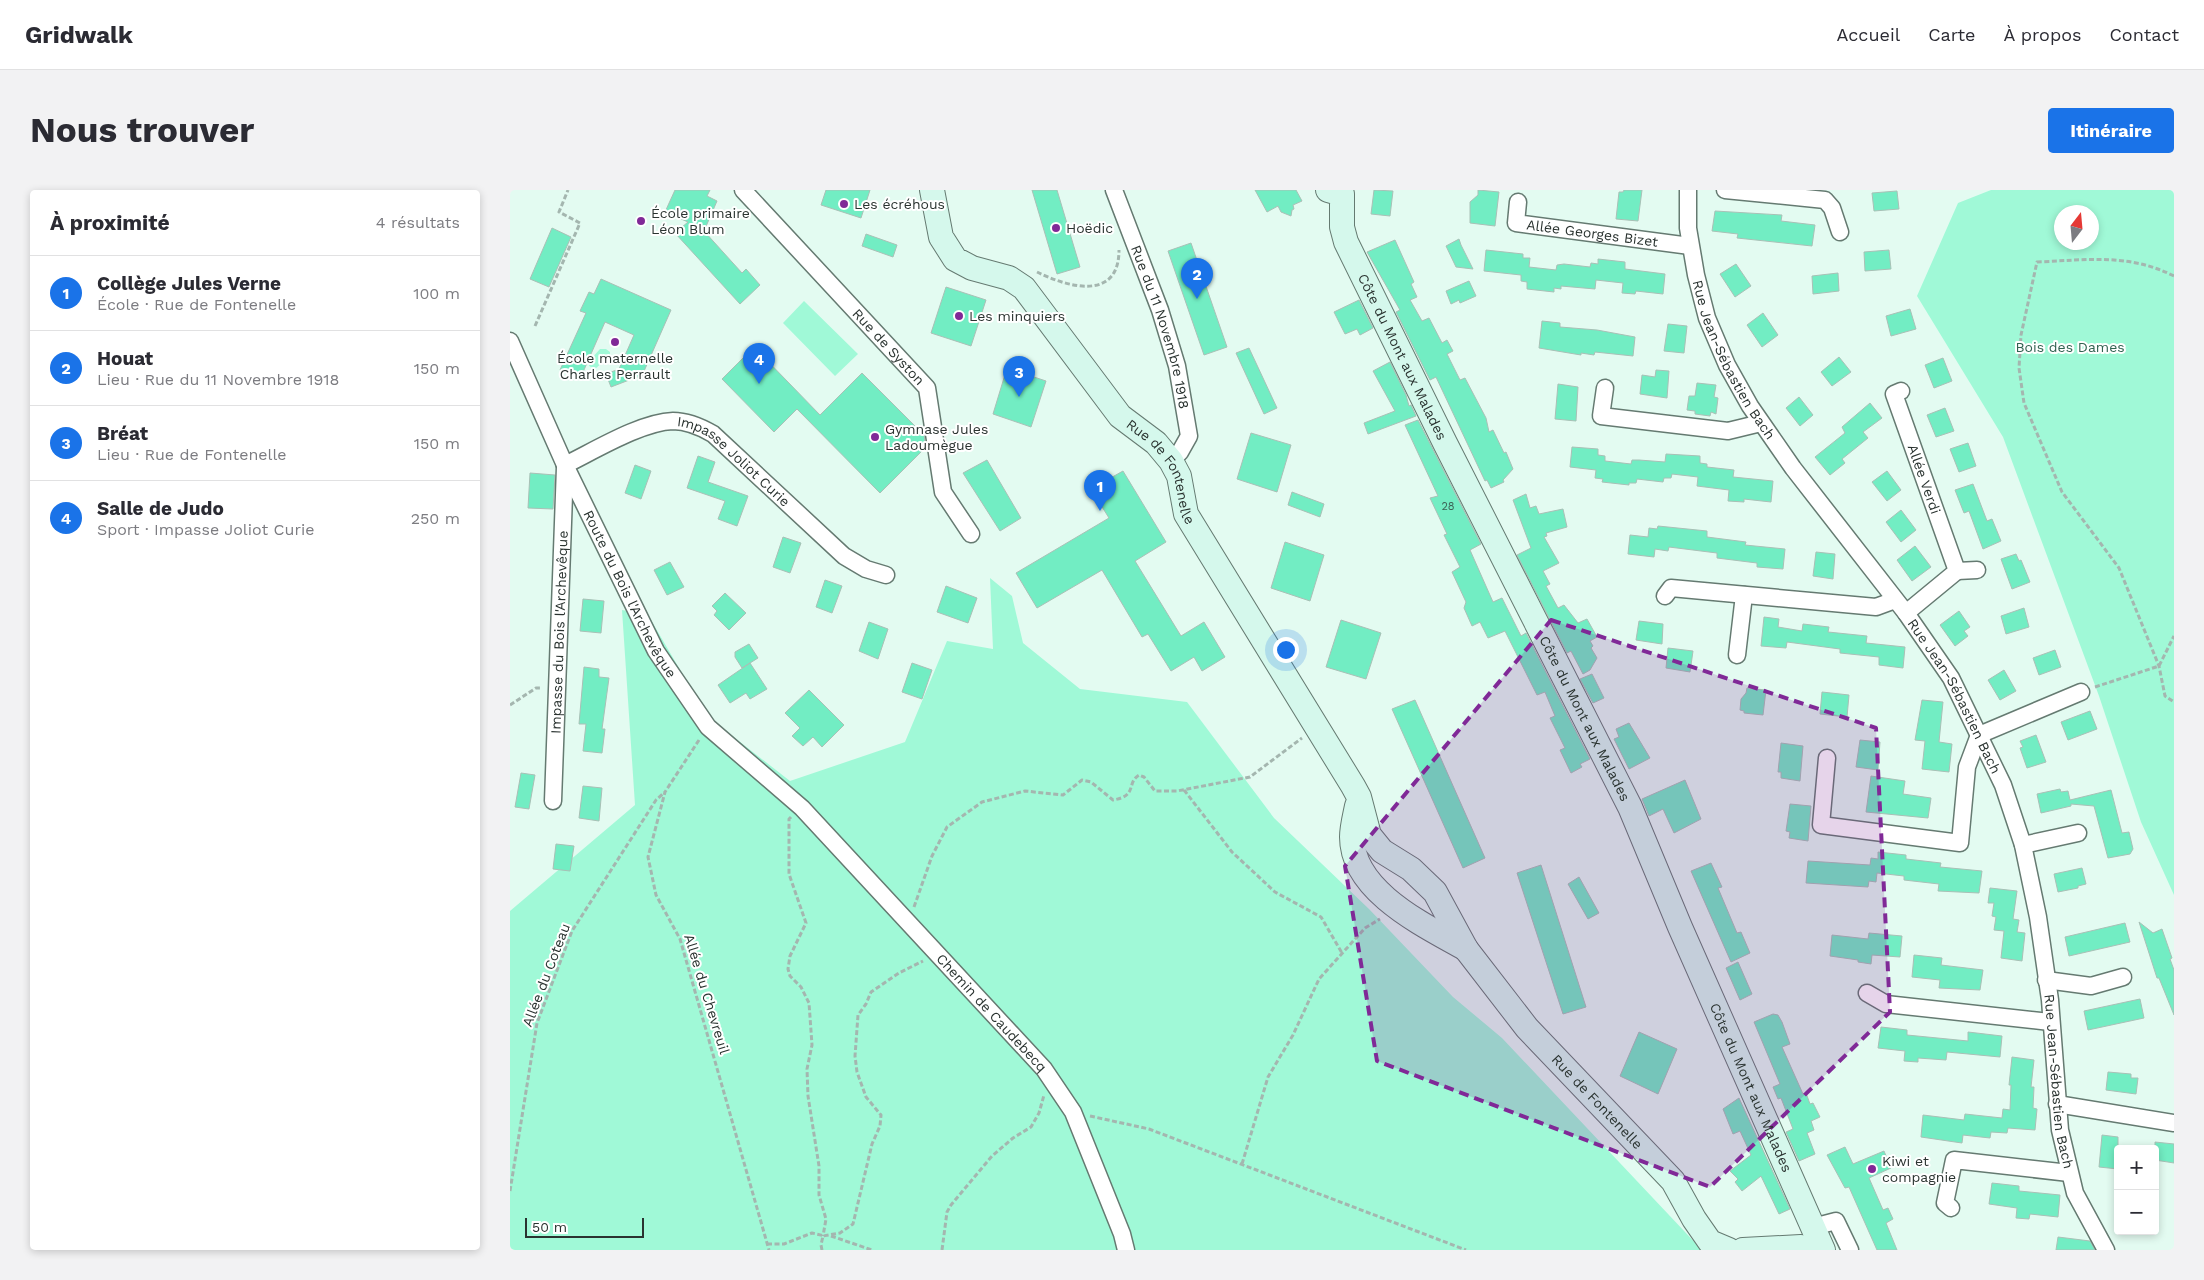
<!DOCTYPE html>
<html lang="fr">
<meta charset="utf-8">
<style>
:root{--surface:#fff;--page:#f2f2f3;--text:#2b2b33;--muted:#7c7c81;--line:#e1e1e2;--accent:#1a73e8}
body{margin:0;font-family:"Work Sans",sans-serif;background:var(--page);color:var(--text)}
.controls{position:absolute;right:15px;bottom:15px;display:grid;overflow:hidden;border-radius:5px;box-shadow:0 2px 8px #0003}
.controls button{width:45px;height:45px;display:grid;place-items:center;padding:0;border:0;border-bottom:1px solid var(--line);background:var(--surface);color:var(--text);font:25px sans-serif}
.compass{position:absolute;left:1544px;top:15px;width:45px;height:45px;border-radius:50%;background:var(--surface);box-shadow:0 2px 8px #0003;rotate:16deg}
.scale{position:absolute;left:15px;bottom:12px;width:119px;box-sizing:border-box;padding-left:5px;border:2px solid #2a3330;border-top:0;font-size:14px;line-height:18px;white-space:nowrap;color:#2a3330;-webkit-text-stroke:4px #fff;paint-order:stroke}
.you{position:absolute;left:775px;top:459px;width:18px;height:18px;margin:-12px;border:4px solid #fff;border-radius:50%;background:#1a73e8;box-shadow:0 0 0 8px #1a73e833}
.badge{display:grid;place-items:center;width:32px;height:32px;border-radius:50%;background:var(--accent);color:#fff;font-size:16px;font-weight:700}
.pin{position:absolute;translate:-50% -41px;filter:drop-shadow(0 1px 2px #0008)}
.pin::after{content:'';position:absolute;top:26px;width:18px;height:15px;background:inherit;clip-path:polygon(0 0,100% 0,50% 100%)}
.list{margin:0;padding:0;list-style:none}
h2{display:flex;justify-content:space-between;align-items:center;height:65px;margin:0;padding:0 20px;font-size:21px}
h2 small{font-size:16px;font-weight:400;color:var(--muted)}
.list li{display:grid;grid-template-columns:32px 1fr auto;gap:15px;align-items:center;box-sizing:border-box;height:75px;padding:0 20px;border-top:1px solid var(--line)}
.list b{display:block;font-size:19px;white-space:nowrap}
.list p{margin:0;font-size:16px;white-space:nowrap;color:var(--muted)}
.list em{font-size:16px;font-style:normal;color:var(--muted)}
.map{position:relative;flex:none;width:1664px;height:1060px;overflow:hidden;border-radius:5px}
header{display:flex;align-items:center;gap:30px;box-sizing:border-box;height:70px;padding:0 25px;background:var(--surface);border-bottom:1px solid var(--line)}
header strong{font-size:24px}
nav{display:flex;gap:28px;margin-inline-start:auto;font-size:18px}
.intro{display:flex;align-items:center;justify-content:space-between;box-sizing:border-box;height:120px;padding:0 30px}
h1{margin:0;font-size:35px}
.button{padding:12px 22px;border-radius:5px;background:var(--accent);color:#fff;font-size:18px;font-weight:700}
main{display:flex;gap:30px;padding:0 30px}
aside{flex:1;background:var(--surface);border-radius:5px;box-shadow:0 2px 8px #0003}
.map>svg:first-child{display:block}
.green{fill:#a0f9d7;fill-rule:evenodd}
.building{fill:#72edc3;stroke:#a9c0b6}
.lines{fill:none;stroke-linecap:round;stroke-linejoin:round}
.street-casing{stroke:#657a71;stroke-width:19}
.secondary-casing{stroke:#657a71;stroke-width:26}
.path{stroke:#a4b6af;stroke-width:3;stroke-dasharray:5 2.5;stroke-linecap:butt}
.street{stroke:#fff;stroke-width:16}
.secondary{stroke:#d5f8ec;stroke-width:24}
.marked{fill:#802997;fill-opacity:0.2;stroke:#802997;stroke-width:4;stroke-dasharray:10 6;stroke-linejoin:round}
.poi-dot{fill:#802997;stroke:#fff;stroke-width:2}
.labels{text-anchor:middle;stroke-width:4;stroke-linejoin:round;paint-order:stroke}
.number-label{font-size:11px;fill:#3c6255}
.poi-label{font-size:14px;fill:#2a3330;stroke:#fff;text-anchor:start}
.street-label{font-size:14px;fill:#2a3330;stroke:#fff}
.park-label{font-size:14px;fill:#306250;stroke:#fff}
</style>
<header>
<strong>Gridwalk</strong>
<nav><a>Accueil</a><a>Carte</a><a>À propos</a><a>Contact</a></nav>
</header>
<div class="intro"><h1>Nous trouver</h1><a class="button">Itinéraire</a></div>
<main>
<aside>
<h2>À proximité<small>4 résultats</small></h2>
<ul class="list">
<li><span class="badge">1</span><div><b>Collège Jules Verne</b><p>École · Rue de Fontenelle</p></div><em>100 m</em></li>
<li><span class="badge">2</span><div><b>Houat</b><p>Lieu · Rue du 11 Novembre 1918</p></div><em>150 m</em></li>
<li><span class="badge">3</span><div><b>Bréat</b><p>Lieu · Rue de Fontenelle</p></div><em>150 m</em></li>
<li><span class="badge">4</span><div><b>Salle de Judo</b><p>Sport · Impasse Joliot Curie</p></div><em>250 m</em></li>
</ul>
</aside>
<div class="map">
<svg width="1664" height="1060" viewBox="0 0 1664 1060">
<rect width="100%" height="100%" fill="#e3fbf1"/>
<!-- green -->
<path class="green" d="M1481,0H1664V705L1631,632L1589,506L1493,247L1407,106L1448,13ZM1582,22V52H1552V22Z
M294,111L348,164L325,186L273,133Z
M90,159H96L100,162V166L85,179L79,176L81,169Z
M480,388L502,406L513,453L570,499L677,512L764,628L859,719L943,807L992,848L1192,1060H0V721L125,615L112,420L138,425L197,526L280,591L395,552L437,451L483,459Z"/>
<!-- building -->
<path class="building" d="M165,0H200L197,6L207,11L194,41L232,83L236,79L250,95L230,114L165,43L178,32L155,22Z
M316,0H360L351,28L311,15Z
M522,0H547L570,77L547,84Z
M745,0H786L792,11L783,15L784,19L782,20L781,26L771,22L768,16L757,22Z
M864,0L883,1L880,26L861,24Z
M968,0L989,2L985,36L960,33V12L968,5Z
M1114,0H1132L1128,31L1106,29L1109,2H1113Z
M1387,1L1389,19L1364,21L1362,3Z
M1205,21L1272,25L1271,31L1305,35L1302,56L1227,48L1228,44L1202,41Z
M42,38L61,47L39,97L20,89Z
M356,44L387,55L383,67L352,56Z
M949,49L951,55L963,79L946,77L936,56Z
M885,50L904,92L901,94L907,107L900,110L912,131L919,128L932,153L937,150L943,161L937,164L950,190L955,188L976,228L979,242L983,240L994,263L996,262L1003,279L993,290L994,292L981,298L977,290L975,291L926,187L920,190L886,122L890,120L857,62Z
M681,53L717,157L694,165L658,61Z
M976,60L1013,64V68H1020L1019,77L1046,80L1047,75L1054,74L1080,77L1081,73L1088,74V69L1115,72V79L1155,84L1153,104L1126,101L1125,104L1112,103L1113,93L1086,90L1085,99L1051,96V99L1044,98V102L1017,99V92L1011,91V85L974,81Z
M1379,60L1381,79L1355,81L1354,62Z
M1226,74L1241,96L1225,107L1210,84Z
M1328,83L1329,101L1303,104L1302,86Z
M91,89L161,120L131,188L127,187L101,197L96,184L109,179L124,145L95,132L70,189L50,180L76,123L70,121L79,102L84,104Z
M959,91L966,106L950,113L949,110L941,114L936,101Z
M436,97L476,110L461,156L421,143Z
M849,110L863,138L850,145L847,139L835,144L824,122Z
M1400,119L1406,139L1381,146L1376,126Z
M1253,123L1268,145L1252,157L1237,135Z
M1032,131L1050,133V137L1087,140L1125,147L1123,166L1085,162L1084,165L1071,163V165L1029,158Z
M1158,134L1177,136L1174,163L1154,161Z
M244,157L310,225L352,183L414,245L416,257L370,303L287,219L264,242L212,189Z
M739,158L767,218L754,224L726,163Z
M1329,167L1341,182L1322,196L1311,182Z
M1433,168L1442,191L1424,198L1415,175Z
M880,172L896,205L899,216L901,215L906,226L858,244L854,233L885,221L863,181Z
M497,178L536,191L521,237L483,224Z
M1146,180L1159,181L1157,208L1130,204L1132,185L1145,187Z
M1187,193L1206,195L1204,207L1208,208L1206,224L1201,222L1200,226L1185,224V221L1177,220L1179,206H1185Z
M1048,194L1068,197L1066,231L1045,229Z
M1289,207L1303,225L1290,236L1276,218Z
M1360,213L1372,228L1353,242L1358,248L1332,269L1335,273L1320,285L1305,267L1335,243L1332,237Z
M1435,218L1444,241L1426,247L1417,225Z
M908,230L971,354L960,360L983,412L992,408L1011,446L1016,443L1080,569L1070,574L1072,577L1061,583L1050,560L1055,558L1040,528L1045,526L1035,502L1027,505L995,441L978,448L970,432L962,436L954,418L956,412L942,382L950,377L934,345L937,344L920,308L928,306L895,235Z
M741,243L781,255L767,302L727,289Z
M1458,253L1466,276L1449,282L1440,259Z
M1062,257L1088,259V265L1095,266V271L1121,274L1122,270H1129L1155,272L1156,264L1190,266V273L1197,274V277L1224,280L1223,287L1263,291L1261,312L1234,309V312L1218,311L1219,300L1187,296L1188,287L1162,284L1161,288H1154L1153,292L1127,289L1126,293H1119V295L1092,292L1093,289L1085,288L1086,280L1060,277Z
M188,266L205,272L198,292L238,306L227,336L208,329L215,311L177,298Z
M477,270L511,328L490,341L453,283Z
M125,275L141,281L131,309L115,303Z
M613,281L656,352L625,371L671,446L694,432L715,467L692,481L684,467L661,481L638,444L632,447L592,380L527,418L506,383L599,328L581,299Z
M1377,281L1391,300L1377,311L1362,292Z
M20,283L45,285L43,319L18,318Z
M1463,294L1477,331L1482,329L1491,351L1473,359L1459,321L1454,323L1445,300Z
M782,302L814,314L810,327L778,315Z
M1016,304L1020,318L1026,316L1029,324L1053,319L1057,337L1036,343L1037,346L1034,347L1049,373L1033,381L1040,394L1036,396L1048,418L1054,415L1068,433L1077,429L1087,447L1080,451L1083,456L1081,458L1087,468L1080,480L1073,484L1061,461L1057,463L1007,365L1021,358L1003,310Z
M1391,320L1406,340L1391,352L1376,332Z
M1148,336L1197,341V347L1236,352L1235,355L1275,359L1273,379L1247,377V373L1207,368V363L1159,357L1158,361L1145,359L1144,367L1118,364L1120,345L1138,347L1139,338L1147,339Z
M273,347L291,353L280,383L263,377Z
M775,352L814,365L800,411L761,398Z
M1405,356L1421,377L1402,391L1387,370Z
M1306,362L1325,364L1323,389L1303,386Z
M1506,364L1509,371L1511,370L1520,392L1502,399L1491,369Z
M160,372L174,397L157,405L144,380Z
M315,390L332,396L322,423L306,417Z
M436,396L467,408L458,433L427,422Z
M215,403L236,423L219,440L204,425L207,421L202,416Z
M73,409L94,411L91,443L70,441Z
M1514,418L1519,437L1496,444L1491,426Z
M1449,421L1460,437L1454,441L1458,446L1445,456L1430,435Z
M1254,427L1269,429L1268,437L1292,441L1293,434L1319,437L1318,442L1357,446L1356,453L1395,457L1393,478L1369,475V467L1330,463V459L1277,452L1276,458L1251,456Z
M831,430L871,443L856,489L816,477Z
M1129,431L1153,434L1152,454L1126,450Z
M359,432L378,439L368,469L349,461Z
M239,454L248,468L232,478L225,467V462Z
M1158,458L1183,461L1180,482L1156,478Z
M1545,460L1551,477L1529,485L1523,468Z
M240,473L257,499L240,509L236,503L220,513L208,495Z
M402,473L422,480L412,509L392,502Z
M74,477L89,479V487L99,488L92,539H95L92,563L73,561L76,534H69Z
M1494,480L1506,501L1490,510L1478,490Z
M1082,484L1094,508L1083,513L1070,489Z
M1237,498L1256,500L1253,525L1234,523V521L1230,520L1231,509L1236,503Z
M299,500L334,535L312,557L303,547L293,556L282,546L290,538L275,523Z
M1312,502L1339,505L1337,527L1310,524Z
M905,510L975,668L953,678L882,519Z
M1412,510L1433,512L1429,552L1442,554L1439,582L1412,579L1415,551L1405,550Z
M1580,521L1587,539L1558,550L1551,532Z
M1119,533L1140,568L1119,579L1104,549L1109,547L1106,539Z
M1526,545L1536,572L1517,578L1510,558L1513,557L1510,551Z
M1350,550L1370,552L1368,580L1346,577Z
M1271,553L1293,556L1290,591L1271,588V582H1268Z
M11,583L25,585L19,619L5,617Z
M1361,586L1395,591L1393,604L1421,608L1418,628L1356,622Z
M1175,590L1191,629L1164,643L1153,619L1139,626L1132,609Z
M73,596L92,598L89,631L69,628Z
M1550,599L1551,602L1558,601L1560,610L1601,600L1612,643L1619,642L1623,659L1620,664L1598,668L1584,616L1561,614V616L1531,623L1527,604Z
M1280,614L1301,616L1298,651L1279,648L1280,642L1276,641Z
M46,654L64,656L60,681L43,679Z
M1368,662L1396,665V669L1431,673L1430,677L1472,681L1469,703L1428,701L1429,694L1394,690V686L1367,683L1366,692L1359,691L1358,697L1296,693L1298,671L1360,675L1361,668L1368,669Z
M1201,673L1212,697L1208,698L1227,743L1231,742L1240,763L1221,772L1181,681Z
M1031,675L1076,817L1053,824L1007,683Z
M1572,678L1576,694L1568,696V698L1548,702L1544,684Z
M1069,687L1089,723L1078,729L1058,694Z
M1480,698L1507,701L1503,729L1509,730L1507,742L1515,743L1512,771L1491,768L1494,741L1484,740L1486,727L1482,726L1484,713H1478Z
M1629,732L1643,743L1652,739L1662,768L1660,769L1664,780V825L1649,788H1647Z
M1615,733L1620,752L1559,766L1555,747Z
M1359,743L1392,746L1390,767L1362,765L1361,774L1348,772V770L1320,766L1322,745L1358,749Z
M1404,765L1432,768L1431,775L1473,780L1470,800L1429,798L1430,790L1402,787Z
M1228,772L1242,804L1230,810L1216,778Z
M1630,809L1634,828L1578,840L1574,821Z
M1263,824L1268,825L1272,832L1280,854L1272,857L1293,904L1296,903L1300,914L1303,913L1310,927L1301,931L1304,940L1297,943L1305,964L1289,971L1276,942L1283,939L1271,908L1268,909L1263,897L1270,894L1244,832Z
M1371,837L1397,840V845L1458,851V842L1492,846L1490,867L1437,862L1436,870L1408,868V872L1394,871L1395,861L1368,858Z
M1129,842L1167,859L1148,904L1110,886Z
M1502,867L1524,870L1521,897H1524L1523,918L1527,919L1525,940L1498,938L1497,943L1481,942L1480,948L1453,945L1452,953L1411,947L1413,925L1454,930L1455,924L1492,928L1493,919L1500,920L1501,895H1499Z
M1598,882L1621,884V888H1628L1626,904L1596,900Z
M1229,908L1280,1019L1269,1024L1251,986L1232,1001L1225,992L1228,989L1220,981L1241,965L1230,941L1223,944L1213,919Z
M1592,945L1608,947V979L1589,977Z
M1645,952L1664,954V973L1645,970Z
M1335,957L1343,974L1374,961L1381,978L1359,988L1373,1020L1378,1018L1383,1029L1376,1033L1387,1060H1367L1339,997L1335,998L1317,965Z
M1482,993L1509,996V1001L1550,1005L1548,1027L1520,1024L1519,1029L1506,1028L1507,1018L1479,1014Z
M1548,1047L1580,1051L1585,1060H1546Z"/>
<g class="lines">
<!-- street casing -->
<g class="street-casing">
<g id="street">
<path id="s1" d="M233,0L417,198L433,302L461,344"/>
<path id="s2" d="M604,0L650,120L667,176L679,246L670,262L661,271"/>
<path id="s3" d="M1178,0V38L1186,85L1197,128L1217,175L1240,216L1283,278L1396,423L1441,488L1493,595L1513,655L1528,727L1540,810L1550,940L1565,1003L1596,1060"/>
<path d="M1215,0L1315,10L1322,18L1330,42"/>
<path id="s4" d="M1008,12L1006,33L1180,56"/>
<path id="s5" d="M0,151L55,275L146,461L198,537L292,618L534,879L563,922L612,1044L616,1060"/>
<path d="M1095,198L1091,226L1218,241L1251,233"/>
<path id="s6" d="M1391,201L1384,204L1447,381L1396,423"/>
<path id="s7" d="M55,275C84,261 131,232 163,231C177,231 191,237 203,244L334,366L356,379L376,385"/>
<path d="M1447,381L1467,380"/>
<path d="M1155,406L1161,398L1366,417L1385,410"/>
<path d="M1227,465L1234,405"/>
<path d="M1317,568L1311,635L1450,653L1457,577L1469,545L1571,502"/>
<path id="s8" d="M43,611L55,277"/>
<path d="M1513,655L1568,643"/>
<path d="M1536,790L1581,796L1613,787"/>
<path d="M1357,803L1376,814L1540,832"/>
<path d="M1547,914L1664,933"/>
<path d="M1441,1018L1435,1013L1444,970L1559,983"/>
<path d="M1303,1037L1326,1031L1340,1060"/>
</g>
</g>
<!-- secondary casing -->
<g class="secondary-casing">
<g id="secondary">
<path id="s9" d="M422,0L431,47L445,69L462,78L499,88L514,98L610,226L646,253L661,271L669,286L676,324L843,596L849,607L859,645L872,661L901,679L925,702L956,759L1017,838L1163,991L1184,1029L1200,1052L1219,1060"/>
<path id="s10" d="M818,0L832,4V37L836,52L935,253L1120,617L1170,737L1313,1060"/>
<path d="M847,616C845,626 842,637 842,647C842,702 916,736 956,759"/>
<path d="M1233,1060L1291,1057L1299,1060"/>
</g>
</g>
<!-- path -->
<path class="path" d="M527,82C557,97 609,112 609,60
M1664,86C1618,63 1577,70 1527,72L1511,145L1509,178L1514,213L1552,302L1609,378L1649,476L1655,506L1664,512
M25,136L70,33L49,22L58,0
M1585,497L1649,476L1664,446
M0,515L26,498H31
M189,550L155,602L138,667L146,705L170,749L259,1060
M674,600L722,662L765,702L811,727L832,763
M281,627L279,629V684L296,733L280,766L278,779L280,786L291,797L299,813L302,855L297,879L298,906L309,976V1005L316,1029L313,1046
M404,717L422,666L437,637L472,612L515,601L553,605L572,590L581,592L603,610C628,606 616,593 629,585L634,587L645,601H667L740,587L792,548
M580,926L639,939L956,1060
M732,974L758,887L783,845L809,789L855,738L870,729
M0,1001L27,833L62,741L146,610L155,602
M321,1046L362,1060
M257,1054H274L302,1043L315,1046
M312,1060L311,1055L313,1046L330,1043L343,1034L362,954L370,936L371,925L356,907L347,882L345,866L348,825L356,814L361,802L389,783L413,771
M432,1060L437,1022L441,1015L482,966L503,948L521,937L529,923L534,905"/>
<!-- street -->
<use href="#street" class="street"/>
<!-- secondary -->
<use href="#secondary" class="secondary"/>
</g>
<!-- marked area -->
<path class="marked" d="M1041,430L1366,538L1380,822L1200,997L867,871L835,676Z"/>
<!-- markers -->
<g class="poi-dot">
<circle cx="334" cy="14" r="5"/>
<circle cx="131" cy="31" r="5"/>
<circle cx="546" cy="38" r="5"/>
<circle cx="449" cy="126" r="5"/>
<circle cx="105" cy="152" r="5"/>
<circle cx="365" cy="247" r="5"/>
<circle cx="1362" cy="979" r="5"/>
</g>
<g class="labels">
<!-- number labels -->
<g class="number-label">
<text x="938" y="320">28</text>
</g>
<!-- poi labels -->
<g class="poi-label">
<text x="344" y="19">Les écréhous</text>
<text x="141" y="28">École primaire<tspan x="141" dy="16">Léon Blum</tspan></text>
<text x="556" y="43">Hoëdic</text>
<text x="459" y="131">Les minquiers</text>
<text x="105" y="173" text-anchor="middle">École maternelle<tspan x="105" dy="16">Charles Perrault</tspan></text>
<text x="375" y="244">Gymnase Jules<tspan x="375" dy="16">Ladoumègue</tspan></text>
<text x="1372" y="976">Kiwi et<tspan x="1372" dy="16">compagnie</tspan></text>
</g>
<!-- street labels -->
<g class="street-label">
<text dy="5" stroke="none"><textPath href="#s4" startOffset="98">Allée Georges Bizet</textPath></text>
<text dy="5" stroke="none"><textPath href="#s2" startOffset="145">Rue du 11 Novembre 1918</textPath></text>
<text dy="5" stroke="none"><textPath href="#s1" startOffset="214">Rue de Syston</textPath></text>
<text dy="5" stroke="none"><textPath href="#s10" startOffset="191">Côte du Mont aux Malades</textPath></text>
<text dy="5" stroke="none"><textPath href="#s3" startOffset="179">Rue Jean-Sébastien Bach</textPath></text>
<text dy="5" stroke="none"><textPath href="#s7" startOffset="192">Impasse Joliot Curie</textPath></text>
<text dy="5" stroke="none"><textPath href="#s9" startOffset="382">Rue de Fontenelle</textPath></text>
<text dy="5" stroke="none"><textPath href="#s6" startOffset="98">Allée Verdi</textPath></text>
<text dy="5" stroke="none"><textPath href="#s5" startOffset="280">Route du Bois l'Archevêque</textPath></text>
<text dy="5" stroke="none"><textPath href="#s8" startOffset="169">Impasse du Bois l'Archevêque</textPath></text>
<text dy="5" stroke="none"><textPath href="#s3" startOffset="584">Rue Jean-Sébastien Bach</textPath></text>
<text dy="5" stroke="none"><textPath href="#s10" startOffset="596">Côte du Mont aux Malades</textPath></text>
<text transform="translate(36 785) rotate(-69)" y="5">Allée du Coteau</text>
<text transform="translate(197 804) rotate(73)" y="5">Allée du Chevreuil</text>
<text dy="5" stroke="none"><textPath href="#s5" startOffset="838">Chemin de Caudebecq</textPath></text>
<text dy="5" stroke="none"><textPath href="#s3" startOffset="988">Rue Jean-Sébastien Bach</textPath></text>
<text dy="5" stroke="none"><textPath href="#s10" startOffset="1001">Côte du Mont aux Malades</textPath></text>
<text dy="5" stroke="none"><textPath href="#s9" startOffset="1159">Rue de Fontenelle</textPath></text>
</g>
<!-- park labels -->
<g class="park-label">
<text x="1560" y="162">Bois des Dames</text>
</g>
</g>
</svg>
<div class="controls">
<button>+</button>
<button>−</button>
</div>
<svg class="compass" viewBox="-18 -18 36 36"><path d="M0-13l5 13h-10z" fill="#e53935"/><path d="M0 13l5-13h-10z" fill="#7c7c81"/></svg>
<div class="scale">50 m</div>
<div class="you"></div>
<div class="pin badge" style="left:590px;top:321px">1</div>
<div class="pin badge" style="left:687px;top:109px">2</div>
<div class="pin badge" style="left:509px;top:207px">3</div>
<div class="pin badge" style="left:249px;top:194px">4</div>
</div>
</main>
